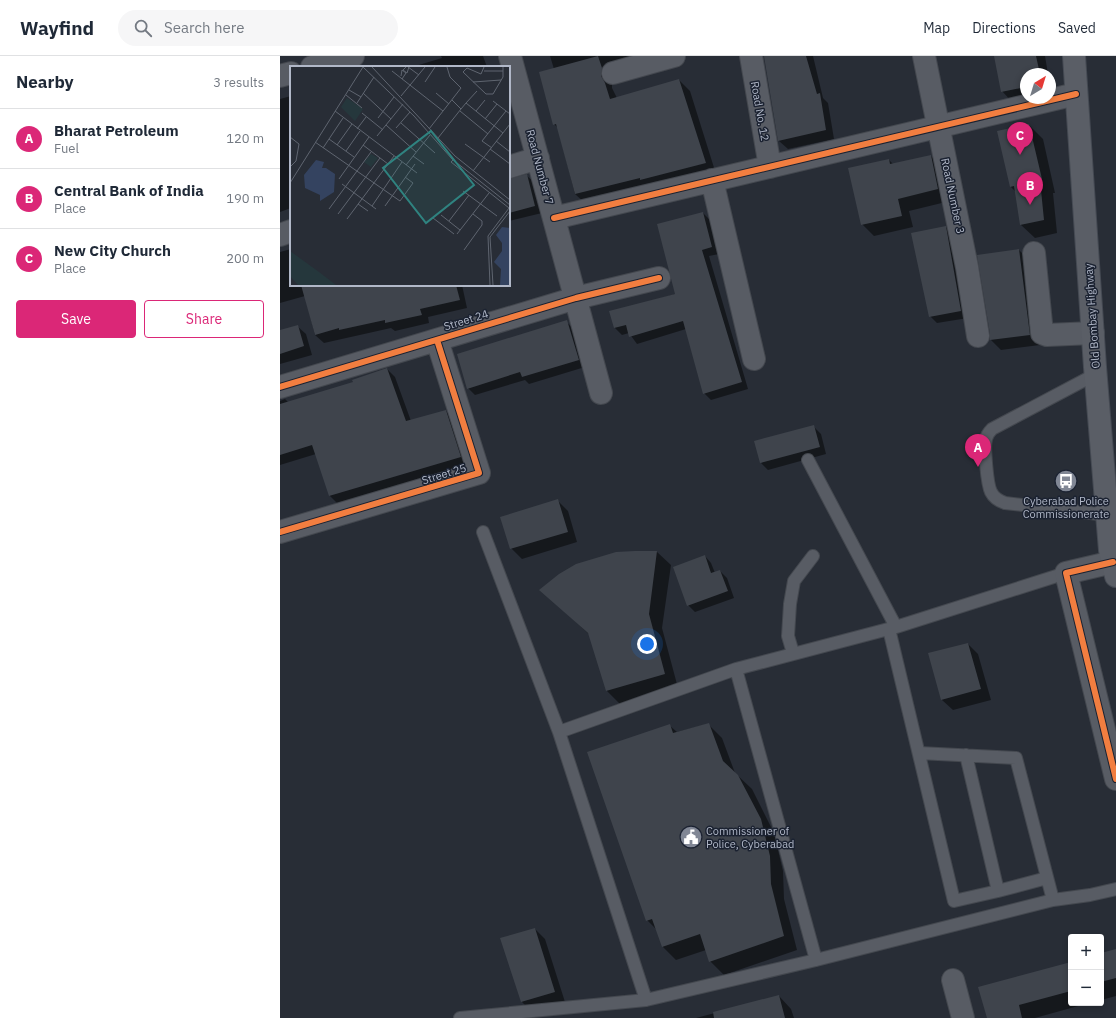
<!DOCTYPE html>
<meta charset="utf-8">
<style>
:root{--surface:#fff;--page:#f6f6f7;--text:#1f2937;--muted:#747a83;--line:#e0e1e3;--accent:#db2777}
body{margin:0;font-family:"IBM Plex Sans",sans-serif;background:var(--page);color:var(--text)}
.controls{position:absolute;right:12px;bottom:12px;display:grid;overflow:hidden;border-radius:4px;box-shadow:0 2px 6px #0003}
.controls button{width:36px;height:36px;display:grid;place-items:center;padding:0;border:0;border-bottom:1px solid var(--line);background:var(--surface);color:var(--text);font:20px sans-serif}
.compass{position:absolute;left:740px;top:12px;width:36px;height:36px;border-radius:50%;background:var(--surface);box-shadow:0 2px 6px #0003;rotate:38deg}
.you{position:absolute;left:367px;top:588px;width:14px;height:14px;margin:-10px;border:3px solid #fff;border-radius:50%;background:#1a73e8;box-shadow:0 0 0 6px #1a73e833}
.badge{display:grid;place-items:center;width:26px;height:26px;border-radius:50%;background:var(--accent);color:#fff;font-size:13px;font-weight:700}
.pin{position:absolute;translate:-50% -33px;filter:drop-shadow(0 1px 2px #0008)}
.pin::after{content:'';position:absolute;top:21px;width:14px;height:12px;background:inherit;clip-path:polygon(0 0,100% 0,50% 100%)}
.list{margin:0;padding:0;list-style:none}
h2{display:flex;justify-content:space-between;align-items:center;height:52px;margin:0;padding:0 16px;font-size:17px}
h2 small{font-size:13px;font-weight:400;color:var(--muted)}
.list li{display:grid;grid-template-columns:26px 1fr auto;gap:12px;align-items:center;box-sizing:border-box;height:60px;padding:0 16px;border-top:1px solid var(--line)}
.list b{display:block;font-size:15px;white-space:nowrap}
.list p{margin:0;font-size:13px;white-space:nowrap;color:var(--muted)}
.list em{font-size:13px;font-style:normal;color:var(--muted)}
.actions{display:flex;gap:8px;padding:12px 16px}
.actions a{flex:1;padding:9px 0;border:1px solid var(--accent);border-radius:4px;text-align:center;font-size:14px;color:var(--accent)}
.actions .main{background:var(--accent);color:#fff}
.icon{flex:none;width:22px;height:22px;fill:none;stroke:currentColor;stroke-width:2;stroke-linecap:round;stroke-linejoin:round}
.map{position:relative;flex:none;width:836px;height:962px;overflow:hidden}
header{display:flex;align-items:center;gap:24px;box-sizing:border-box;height:56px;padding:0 20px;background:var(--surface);border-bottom:1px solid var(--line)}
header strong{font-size:19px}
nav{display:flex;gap:22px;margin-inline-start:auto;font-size:14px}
.search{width:280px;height:36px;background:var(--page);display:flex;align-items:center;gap:10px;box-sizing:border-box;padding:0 14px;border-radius:22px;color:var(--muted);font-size:15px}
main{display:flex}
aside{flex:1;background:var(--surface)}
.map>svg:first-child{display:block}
.shadow{fill:#0007}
.building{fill:#3f444c}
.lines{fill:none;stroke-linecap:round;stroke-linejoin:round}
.service-casing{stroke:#44484f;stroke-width:14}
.minor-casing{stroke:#44484f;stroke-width:24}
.primary-casing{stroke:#454a53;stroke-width:24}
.service{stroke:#585c64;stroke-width:12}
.minor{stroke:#585c64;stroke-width:22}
.primary{stroke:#5a5e66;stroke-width:22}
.cycleway-casing{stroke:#1b2231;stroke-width:8}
.cycleway{stroke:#f27e40;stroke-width:6}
.labels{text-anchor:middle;stroke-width:3;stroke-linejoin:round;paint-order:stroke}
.street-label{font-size:11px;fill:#b1b8c8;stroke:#1b2231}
.poi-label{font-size:11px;fill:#b1b8c8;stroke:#1b2231}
.inset-road{fill:none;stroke:#5f6570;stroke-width:1}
.view{fill:#2f8380;fill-opacity:0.15;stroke:#2f8380;stroke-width:2}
.inset-edge{fill:none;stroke:#b1b8c8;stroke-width:2}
</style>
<header>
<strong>Wayfind</strong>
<div class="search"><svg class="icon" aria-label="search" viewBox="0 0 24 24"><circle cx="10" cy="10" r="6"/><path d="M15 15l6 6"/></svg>Search here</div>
<nav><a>Map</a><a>Directions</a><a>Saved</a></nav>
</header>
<main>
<aside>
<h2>Nearby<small>3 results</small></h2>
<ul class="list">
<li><span class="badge">A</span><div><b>Bharat Petroleum</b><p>Fuel</p></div><em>120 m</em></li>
<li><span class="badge">B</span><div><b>Central Bank of India</b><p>Place</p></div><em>190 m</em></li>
<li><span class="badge">C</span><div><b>New City Church</b><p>Place</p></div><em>200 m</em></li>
</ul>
<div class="actions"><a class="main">Save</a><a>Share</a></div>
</aside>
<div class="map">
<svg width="836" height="962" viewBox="0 0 836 962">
<rect width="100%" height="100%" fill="#282d36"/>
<!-- shadow -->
<path class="shadow" d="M161,0H203L207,11H132L162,2Z
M270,0H379L332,22V32L337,42L399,24L410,35L436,118L307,149L295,138L278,72L274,68V13Z
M485,0H533L543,42L548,47L554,83L508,93L499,85Z
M715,0H765L768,18H746V42L733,47L722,35Z
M11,40V152L0,156V43Z
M749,69L763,83L775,137H773L777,177L755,182L741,169L736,136L730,130Z
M651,100L663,112L670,145L629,155L633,171L594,180L582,168L609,104L613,108Z
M247,120L254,126L262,157L229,165V126Z
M423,157L430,164L439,198L429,200L468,333L431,344L424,337L406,273L357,288L349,277L342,279L335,272L331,256L396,238Z
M666,171L673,178L688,262L657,267L650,260Z
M11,193V229H182L187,252L148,261L149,267L115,275L111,272L44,287L35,279L25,240L0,247V196Z
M739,194L750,205L760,289L721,294L711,284Z
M286,266L293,272L305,311L249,328L245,324L195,339L188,332Z
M17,270L26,278L32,299L0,308V275Z
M107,313L115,321L131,365L166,355L174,363L188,409L58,448L50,440L36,398L0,409V345L5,343L9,347L75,327Z
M534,371L541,378L546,398L488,414L481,407Z
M277,444L288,455L297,486L242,503L231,492Z
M377,496L391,509L382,572L398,632L341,649L327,635L310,579L261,534L336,497Z
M425,500L431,507L435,517L440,515L447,522L454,542L415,556L408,549Z
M688,588L698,598L711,644L673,654L662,644L650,598Z
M428,668L442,682L455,717L472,733L494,777L503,815L504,843L517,894L444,919L430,905L426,894L396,904L383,891L377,874L367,864L389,669L397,676Z
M255,873L265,883L285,946L252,956L242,946Z
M836,894V940L821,944V898Z
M791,907V947H809L755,962H708Z
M499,940L511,953L514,962H416Z"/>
<!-- building -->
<path class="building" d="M318,0L322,12L321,20L325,27L330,43L399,23L426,107L360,124V122L295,138L276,68L273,69L259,16Z
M484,0H526L537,38L540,37L546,74L498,85Z
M714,0H756L760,18H746V31L721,36Z
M749,68L762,123L760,124L764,164L740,169L734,130L730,131L717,75Z
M651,99L658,133L618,143L622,160L581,169L568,112L609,103L610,108Z
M247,118L255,150L229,157V123Z
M423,156L432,191L422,194L462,326L423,338L403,265L349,281L346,269L334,272L329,255L395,238L377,168Z
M666,170L681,255L649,261L631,177Z
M739,193L750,279L710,284V278L697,199Z
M21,229H176L180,244L140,253L142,259L105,267V264L59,274V272L35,279Z
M287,264L299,304L242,321L240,316L187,333L177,298Z
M18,269L24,290L0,298V274Z
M107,312L126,365L166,354L181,401L49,440L32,389L0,399V348L73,326L72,324Z
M534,369L540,391L480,407L474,385Z
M278,443L288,476L230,493L220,461Z
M355,495H377L369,558L385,618L326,635L308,577L259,534L279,518L296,508L336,496Z
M425,499L431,517L440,514L448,535L407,550L393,511Z
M688,587L701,633L661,644L648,597Z
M429,667L443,705L458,719L481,763L490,800L491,828L504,880L429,906L420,878L382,891L372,863L366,865L307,696L390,668L393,677Z
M255,872L275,936L241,946L220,882Z
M836,893V922L821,926V897Z
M791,906V935L739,949L742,962H707L698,931Z
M499,939L505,962H434L433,956Z"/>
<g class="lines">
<!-- service casing -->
<g class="service-casing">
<path id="service" d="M816,318L712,373C709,376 707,378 706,383C704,392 707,428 711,436C714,442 719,445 725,447L827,459
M528,404L616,571
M203,476L279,676
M609,573L674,845L718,835
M513,597L508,580L510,548L514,525L533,500
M456,613L536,904
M639,697L736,702L773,844
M686,699L718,835L767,822
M366,944L279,676L456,613L616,571L786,517
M180,962L366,944L536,904L773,844L810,839L836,833"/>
</g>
<!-- minor casing -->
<g class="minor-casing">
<path id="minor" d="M230,0L321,337
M471,0L490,111
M644,0L687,211L698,280
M32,11L73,0
M333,17L394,0
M0,20L11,17
M229,111L258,102
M432,124L474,303
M274,162L796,38
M0,179L11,175
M754,197L762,277L767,279L813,277
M0,331L296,242L379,222
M0,476L199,417L157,284
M833,506L786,517L836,723
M673,924L683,962"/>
</g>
<!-- primary casing -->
<g class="primary-casing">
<path id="primary" d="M794,0L815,311L830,494L836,520"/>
</g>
<!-- service -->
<use href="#service" class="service"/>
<!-- minor -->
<use href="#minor" class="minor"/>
<!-- primary -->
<use href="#primary" class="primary"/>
<!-- cycleway casing -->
<g class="cycleway-casing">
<path id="cycleway" d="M274,162L796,38
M0,331L296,242L379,222
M0,476L199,417L157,284
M833,506L786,517L836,723"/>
</g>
<!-- cycleway -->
<use href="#cycleway" class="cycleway"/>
</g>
<!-- icons -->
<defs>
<g id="bus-disc" transform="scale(1.15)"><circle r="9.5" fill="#818795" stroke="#1b2231"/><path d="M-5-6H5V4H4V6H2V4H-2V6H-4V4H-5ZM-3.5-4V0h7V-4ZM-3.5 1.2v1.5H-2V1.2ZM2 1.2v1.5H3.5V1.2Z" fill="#fff"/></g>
<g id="civic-disc" transform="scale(1.15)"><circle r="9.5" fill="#818795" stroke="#1b2231"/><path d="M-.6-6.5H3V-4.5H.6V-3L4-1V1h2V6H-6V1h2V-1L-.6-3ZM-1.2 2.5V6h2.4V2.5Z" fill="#fff"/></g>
</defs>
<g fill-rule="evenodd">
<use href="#bus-disc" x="786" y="425"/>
<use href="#civic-disc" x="411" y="781"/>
</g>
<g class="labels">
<!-- street labels -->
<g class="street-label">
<text transform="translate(480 55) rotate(80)" y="4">Road No. 12</text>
<text transform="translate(260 111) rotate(75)" y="4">Road Number 7</text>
<text transform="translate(673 140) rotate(78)" y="4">Road Number 3</text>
<text transform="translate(812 260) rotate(-94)" y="4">Old Bombay Highway</text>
<text transform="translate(186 264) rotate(-17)" y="4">Street 24</text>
<text transform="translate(164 418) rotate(-17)" y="4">Street 25</text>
</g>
<!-- poi labels -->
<g class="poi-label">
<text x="786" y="449">Cyberabad Police<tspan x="786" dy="13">Commissionerate</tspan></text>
<text x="426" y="779" text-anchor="start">Commissioner of<tspan x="426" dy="13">Police, Cyberabad</tspan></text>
</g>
</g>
<!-- overview -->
<g transform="translate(10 10)">
<rect width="220" height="220" fill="#282d36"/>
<path d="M57,32L73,43L65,55L51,41ZM81,88L88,92L81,101L74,96ZM0,185L29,206L46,219H8L0,210Z" fill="#25373c"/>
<path d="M26,94L34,96L32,102H36L45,108L44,126L30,135V129L15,122L14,109ZM212,161L220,162V219H210L211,203L204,196L212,185V177L206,169Z" fill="#344360"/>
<path class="inset-road" d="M73,1L124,50L162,93L220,139M82,1L165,90L220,134M116,1L113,4L117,7L119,1M118,1L129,9M194,1L191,8L177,2L173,6L196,28H203L213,11V1M102,5L153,45M194,5H213M111,10L112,4L116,7L112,13M135,16L145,1M183,16L211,14M59,24L71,31M73,27L101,53M146,27L159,38M56,29L72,42M111,30L135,1M162,34L171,43L176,37L213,67M203,35L220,48M67,37L84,11M176,37L187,25M45,45L127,107M170,45L198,68M186,45L195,34M72,47L93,64M88,52L104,31M195,53L207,38M111,57L145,87M96,59L126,86M106,62L120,46M67,63L76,51M139,63L171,22L160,11L157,1M87,70L113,38M0,71L9,78L6,95L0,101M148,72L171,43M39,73L64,91M206,75L220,86M25,76L110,135L123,117L115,111M175,78L200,96M47,79L62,58M73,79L98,98M33,82L53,52M202,82L192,75L216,45M200,83L220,98M56,85L70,65M123,90L134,98M163,94L161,96L219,142L198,170L200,219M116,99L140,69M183,105L220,58M49,113L79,71M0,117L73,1M52,118L86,143M173,125L207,150M68,138L78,145M82,140L112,96M95,140L125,98M39,143L81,86M48,148L90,92M151,149L170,164M143,152L164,168M57,153L104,90M159,155L179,129M167,168L199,127M174,184L192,159V155L183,148M203,219L200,171L220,145"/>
<path class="view" d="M141,65L184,119L136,157L93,102Z"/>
<rect width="220" height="220" class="inset-edge"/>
</g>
</svg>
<div class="controls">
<button>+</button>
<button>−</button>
</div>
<svg class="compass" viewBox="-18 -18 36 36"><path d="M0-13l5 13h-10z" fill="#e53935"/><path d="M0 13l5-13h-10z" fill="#747a83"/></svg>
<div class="you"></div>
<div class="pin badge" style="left:698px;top:411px">A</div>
<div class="pin badge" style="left:750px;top:149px">B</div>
<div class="pin badge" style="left:740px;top:99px">C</div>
</div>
</main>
